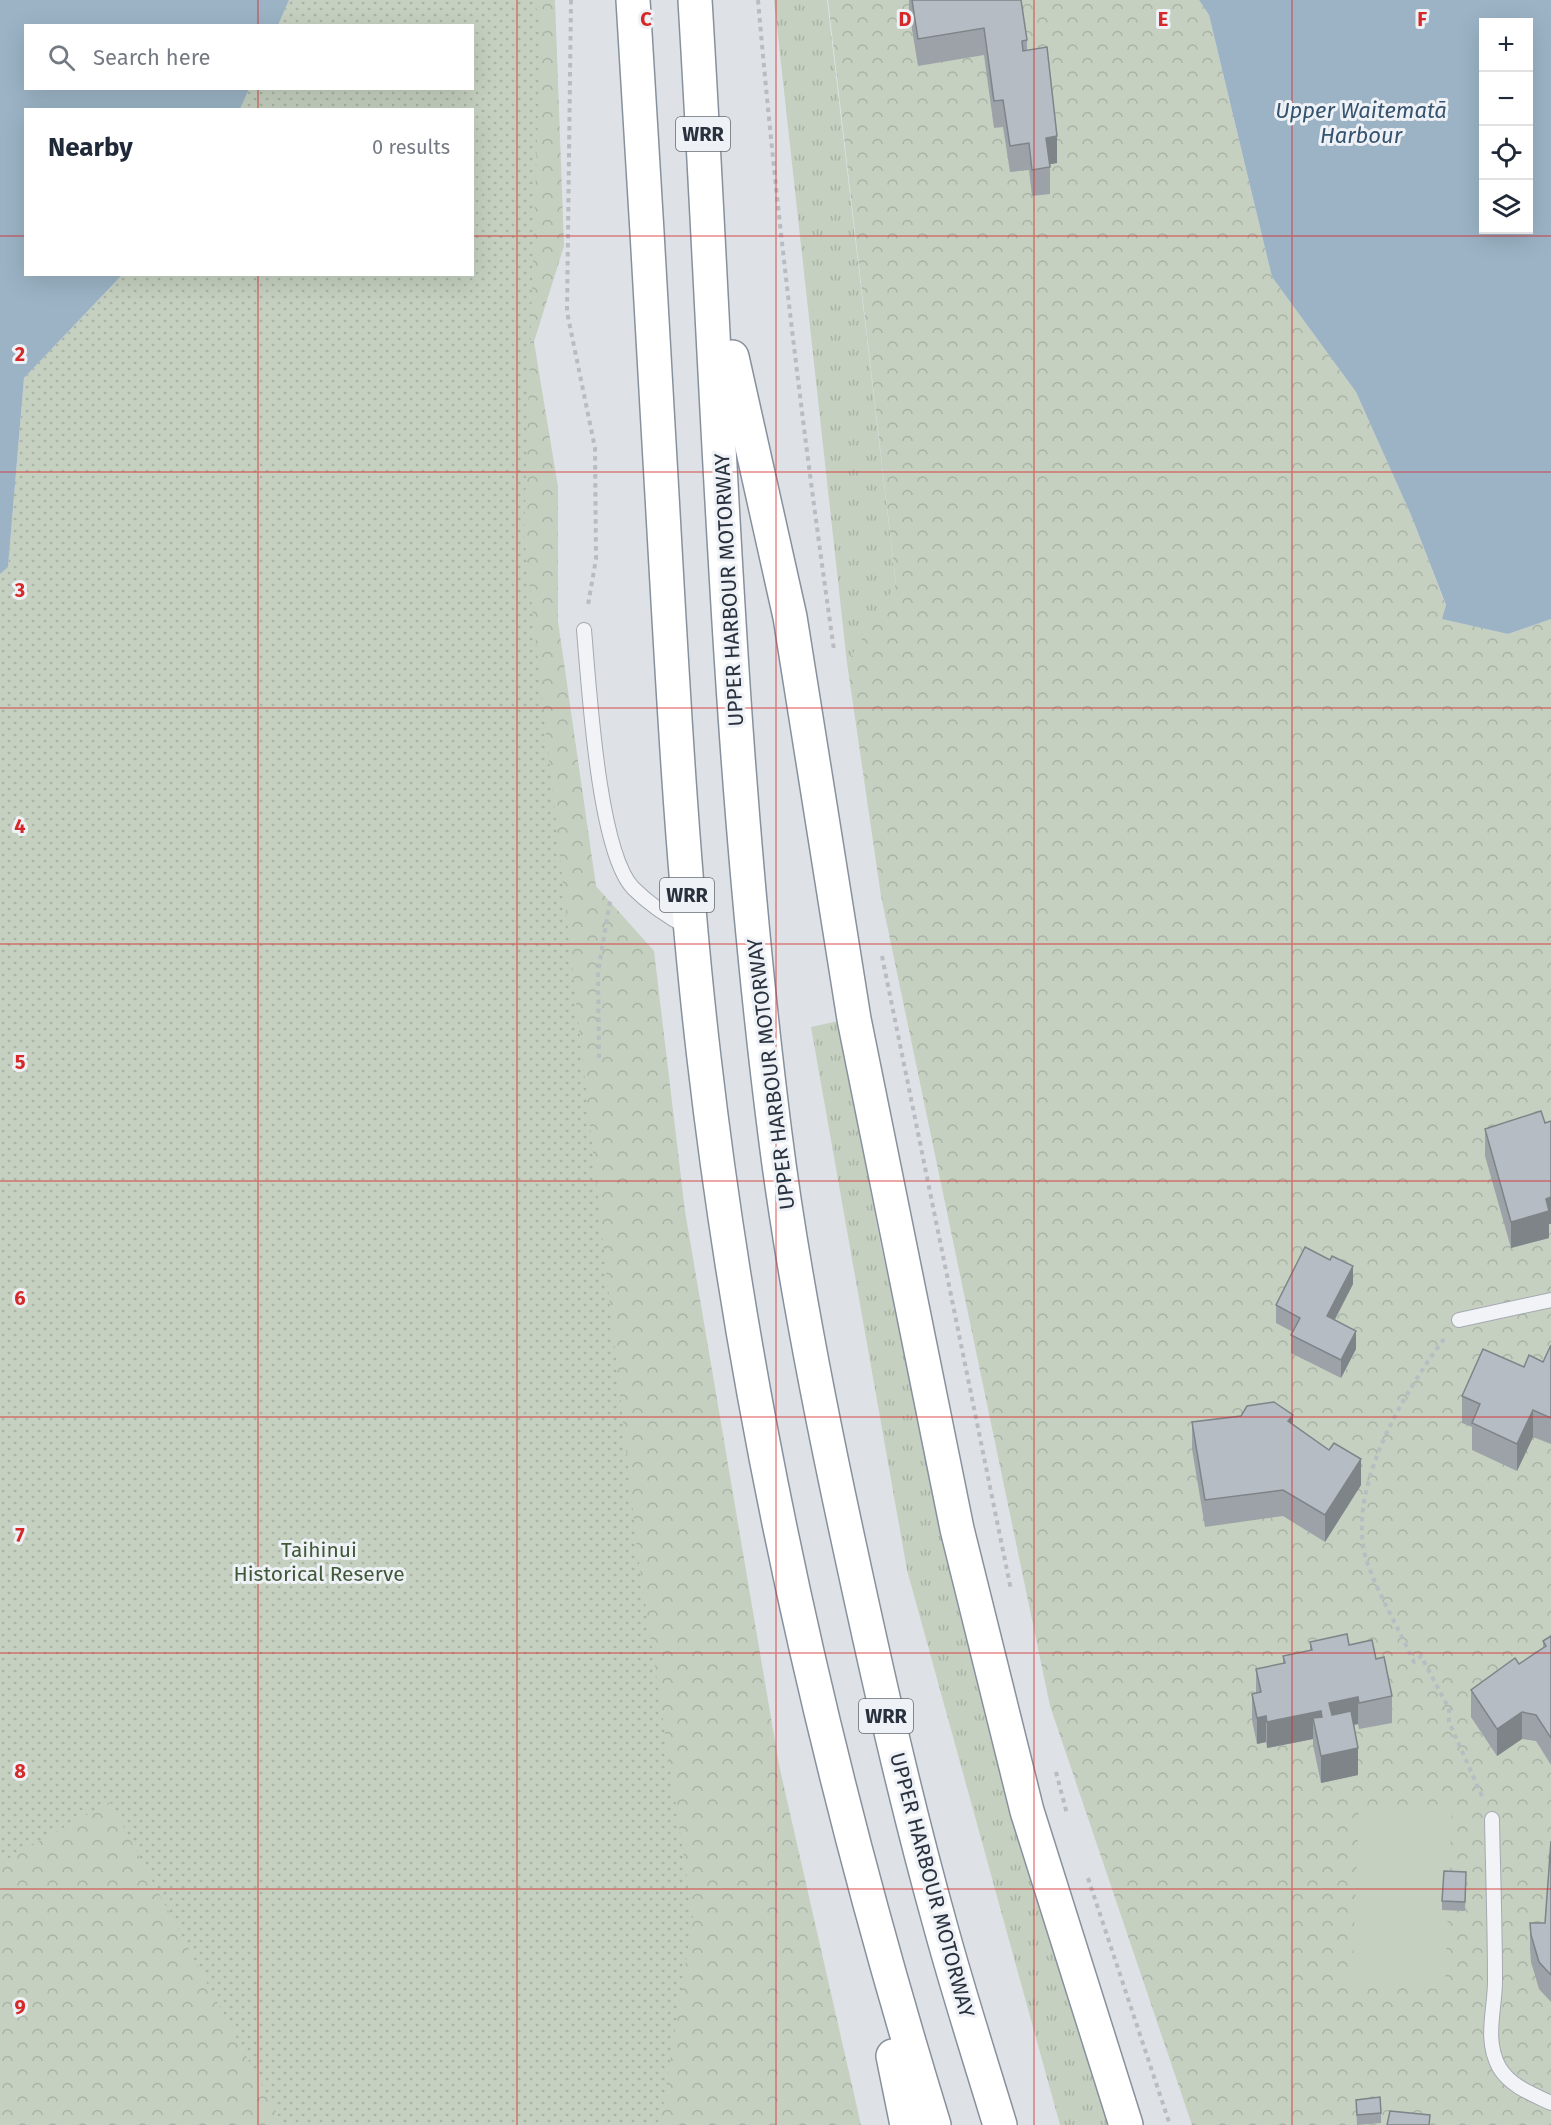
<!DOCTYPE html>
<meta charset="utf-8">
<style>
:root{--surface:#fff;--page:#f6f6f7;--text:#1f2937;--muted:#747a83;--line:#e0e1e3}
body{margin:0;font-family:"Fira Sans",sans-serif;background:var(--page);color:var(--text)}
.controls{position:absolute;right:18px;top:18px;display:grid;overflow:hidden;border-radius:0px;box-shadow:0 6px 24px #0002}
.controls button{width:54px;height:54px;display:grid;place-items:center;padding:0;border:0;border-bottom:2px solid var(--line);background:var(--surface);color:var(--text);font:30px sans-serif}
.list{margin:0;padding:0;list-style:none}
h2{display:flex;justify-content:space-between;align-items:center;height:78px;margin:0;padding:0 24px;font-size:26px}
h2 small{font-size:20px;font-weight:400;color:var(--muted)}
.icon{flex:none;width:33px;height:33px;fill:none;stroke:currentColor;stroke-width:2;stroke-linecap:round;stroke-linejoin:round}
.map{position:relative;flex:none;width:1551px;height:2125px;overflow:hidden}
.search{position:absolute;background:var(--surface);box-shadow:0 6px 24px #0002;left:24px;top:24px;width:450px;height:66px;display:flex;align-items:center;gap:15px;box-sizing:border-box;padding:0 21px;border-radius:0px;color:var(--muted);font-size:22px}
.panel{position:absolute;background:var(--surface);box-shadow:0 6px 24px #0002;left:24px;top:108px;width:450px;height:168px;border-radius:0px}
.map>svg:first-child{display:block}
</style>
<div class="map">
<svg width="1551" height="2125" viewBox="0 0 1551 2125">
<defs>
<pattern id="grass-tufts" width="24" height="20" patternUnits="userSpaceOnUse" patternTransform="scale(1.5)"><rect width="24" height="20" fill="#c5d0c0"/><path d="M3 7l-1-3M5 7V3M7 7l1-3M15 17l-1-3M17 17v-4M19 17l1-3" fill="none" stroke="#a9b3a6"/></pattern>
<pattern id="forest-crowns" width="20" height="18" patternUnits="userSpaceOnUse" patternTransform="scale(1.5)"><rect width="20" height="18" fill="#c5d0c0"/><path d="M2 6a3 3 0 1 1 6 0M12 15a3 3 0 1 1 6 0" fill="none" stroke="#a9b3a6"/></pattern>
<pattern id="park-dots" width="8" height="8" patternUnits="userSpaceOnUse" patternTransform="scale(1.5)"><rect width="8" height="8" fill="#c5d0c0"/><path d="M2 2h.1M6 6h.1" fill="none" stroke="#a9b3a6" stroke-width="1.8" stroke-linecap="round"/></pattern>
</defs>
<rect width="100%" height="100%" fill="#dee2e7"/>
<g fill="url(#grass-tufts)">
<path d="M774,0H827L896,585L847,663Z"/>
<path d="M838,1021L881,1246L975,1667L1109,2125H1060L907,1570L811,1027Z"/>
</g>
<g fill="url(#forest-crowns)">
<path d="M289,0H555L564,246L534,342L558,487V621L596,886L654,951L685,1211L779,1765L861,2125H0V574L8,567L122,275L472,274V110L240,109L249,89L472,88V26L278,25Z"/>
<path d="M828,0H1199L1209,15L1272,277L1356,392L1411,515L1446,606L1443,619L1508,634L1551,619V2125H1192L1050,1706L881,896L847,663L896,584Z"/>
</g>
<path fill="url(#park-dots)" d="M289,0H532L541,18L524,535L638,1556L693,1917L660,2125H283L110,1802L0,1863V574L8,567L24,378L122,275L472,274V110L240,109L249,89L472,88V26L278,25Z"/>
<path fill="#c5d0c0" d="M1359,1805L1452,1808L1445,1989L1352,1986Z"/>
<g fill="#9bb3c5" fill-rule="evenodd">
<path d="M0,0H289L278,25L26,26V88L249,89L240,109L26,110V274L122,275L24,378L8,567L0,574Z"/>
<path d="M1199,0H1551V619L1508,634L1442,619L1446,605L1411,515L1356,392L1272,277L1209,15ZM1528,22V230H1484V22Z"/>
</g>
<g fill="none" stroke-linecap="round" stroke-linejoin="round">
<defs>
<g id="service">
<path d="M584,630C589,685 598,851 633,888C648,903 670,918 689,928"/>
<path d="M1459,1320L1551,1300"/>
<path d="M1492,1819C1493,1873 1495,1927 1495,1981C1495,2010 1484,2039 1499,2067C1510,2086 1532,2094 1551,2103"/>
</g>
<g id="motorway">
<path d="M633,0C642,148 651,295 659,443C671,648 680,853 704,1058C746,1420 827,1777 934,2125"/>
<path d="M695,0C718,378 727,758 775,1134C792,1269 819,1405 848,1539C876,1669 905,1799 941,1928C959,1994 980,2059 1000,2125"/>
<path d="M732,357L790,617L854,1019L957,1529L1027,1811L1126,2125"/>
<path d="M893,2056L907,2125"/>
</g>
</defs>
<use href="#service" stroke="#a4a9b1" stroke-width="16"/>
<use href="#motorway" stroke="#87919d" stroke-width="36"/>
<g stroke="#b9bdc2" stroke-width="4" stroke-dasharray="4.5 4.5" stroke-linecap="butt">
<path d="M571,0L567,312L595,448L596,559L588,605"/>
<path d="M758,0C777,218 803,433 834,650"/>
<path d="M882,956L1011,1590"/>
<path d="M599,1058L598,972L610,901"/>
<path d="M1444,1339C1403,1394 1344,1491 1367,1562C1379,1596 1399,1629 1414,1662L1421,1656L1449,1709V1722L1482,1796"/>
<path d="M1056,1772L1067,1814"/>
<path d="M1088,1878L1170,2125"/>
</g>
<use href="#service" stroke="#f1f3f6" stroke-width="14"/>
<use href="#motorway" stroke="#fff" stroke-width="33"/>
</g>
<g fill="#9da2a8">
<path d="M909,0H1021L1027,40V50L1057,163L1050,164V194L1032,196L1029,170L1010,172L1003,127L994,128L984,55L918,66L909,11Z"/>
<path d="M1551,1121V1224H1549V1238L1511,1248L1485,1156V1129L1545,1123Z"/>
<path d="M1353,1284L1335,1320L1356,1349L1341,1378L1291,1353V1335L1293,1332L1276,1323V1305Z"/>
<path d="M1551,1345V1444L1533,1437L1517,1471L1472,1450V1427L1462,1423V1396L1524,1367L1543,1362Z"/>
<path d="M1192,1422L1293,1424L1361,1485L1325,1542L1283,1516L1205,1527L1192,1449Z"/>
<path d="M1551,1636V1765L1536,1741L1522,1739L1497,1756L1471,1717V1690L1519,1664L1543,1648V1641Z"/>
<path d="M1310,1642L1349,1645L1376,1659L1392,1696V1723L1359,1729L1358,1724L1353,1725L1358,1775L1321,1783L1313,1745V1739L1267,1748L1266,1742L1257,1744L1252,1720V1694L1256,1693V1669L1283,1663V1656L1310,1651Z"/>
<path d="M1551,1841V2002L1539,1989L1531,1962L1530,1949V1923H1545Z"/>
<path d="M1466,1882L1465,1911L1442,1910V1901Z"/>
<path d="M1356,2100L1381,2113V2123L1357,2125Z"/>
</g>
<g fill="#7f8488">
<path d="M1057,136V163L1046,165V138Z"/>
<path d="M1551,1197V1224H1549V1238L1511,1248V1222L1546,1199Z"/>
<path d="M1353,1266V1284L1327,1334V1316Z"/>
<path d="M1356,1331V1349L1341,1378V1360Z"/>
<path d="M1533,1410V1437L1517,1471V1444Z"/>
<path d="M1293,1415V1442L1288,1421Z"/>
<path d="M1361,1459V1485L1325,1542V1515Z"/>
<path d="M1358,1697V1724L1329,1730V1703Z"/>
<path d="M1321,1711V1737L1313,1718V1739L1267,1748V1722Z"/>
<path d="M1522,1712V1739L1497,1756V1729Z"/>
<path d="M1266,1716V1742L1257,1744V1718Z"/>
<path d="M1358,1748V1775L1321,1783V1756Z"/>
</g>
<g fill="#b6bcc3" stroke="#7f8488" stroke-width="1.5">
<path d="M912,0H1021L1027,40L1022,41L1023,51L1047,47L1057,136L1046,138L1050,167L1032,170L1029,143L1010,146L1003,100L994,101L984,28L918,39Z"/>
<path d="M1541,1111L1545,1123L1551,1121V1197L1546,1199L1549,1211L1511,1222L1485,1129Z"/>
<path d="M1305,1247L1330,1260L1332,1256L1353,1266L1327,1316L1356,1331L1341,1360L1291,1335L1300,1318L1276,1305Z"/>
<path d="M1551,1345V1418L1533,1410L1517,1444L1472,1423L1480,1404L1462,1396L1483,1349L1524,1367L1529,1355L1543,1362Z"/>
<path d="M1274,1402L1293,1415L1288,1421L1329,1450L1334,1443L1361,1459L1325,1515L1283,1490L1205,1500L1192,1422L1241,1416L1247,1406Z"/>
<path d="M1347,1634L1349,1645L1372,1640L1376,1659L1384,1657L1392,1696L1359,1703L1358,1697L1329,1703L1332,1715L1351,1711L1358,1748L1321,1756L1313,1718L1322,1717L1321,1711L1267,1722L1266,1716L1257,1718L1252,1694L1261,1692L1256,1669L1285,1663L1283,1656L1312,1650L1310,1642Z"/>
<path d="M1551,1636V1738L1536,1715L1522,1712L1497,1729L1471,1690L1515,1658L1519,1664L1546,1646L1543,1641Z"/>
<path d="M1551,1841V1975L1539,1962L1531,1935L1530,1923H1545Z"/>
<path d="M1444,1871L1466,1872L1465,1902L1442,1901Z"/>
<path d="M1380,2097L1381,2113L1357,2115L1356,2100Z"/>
<path d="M1390,2111L1430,2115L1429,2125H1387Z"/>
</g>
<path fill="none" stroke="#d62828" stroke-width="1.5" stroke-opacity="0.55" d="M258,0V26M517,0V2125M776,0V2125M1034,0V2125M1292,0V2125M258,88V110M0,236H26M472,236H1551M258,274V2125M0,472H1551M0,708H1551M0,944H1551M0,1181H1551M0,1417H1551M0,1653H1551M0,1889H1551"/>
<g text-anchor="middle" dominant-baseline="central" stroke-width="6" stroke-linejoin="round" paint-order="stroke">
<g fill="#eef1f5" stroke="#636b74" stroke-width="1.5">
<rect x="676" y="117" width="54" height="34" rx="4.5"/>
<rect x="660" y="878" width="54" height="34" rx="4.5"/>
<rect x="859" y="1699" width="54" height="34" rx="4.5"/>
</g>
<g font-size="20" font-weight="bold" fill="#28313d">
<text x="703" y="134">WRR</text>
<text x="687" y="895">WRR</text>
<text x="886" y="1716">WRR</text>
</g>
<g font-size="21" fill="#28313d" stroke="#eef1f5">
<text transform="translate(729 590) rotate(-93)">UPPER HARBOUR MOTORWAY</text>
<text transform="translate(771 1074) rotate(-97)">UPPER HARBOUR MOTORWAY</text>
<text transform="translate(932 1885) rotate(75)">UPPER HARBOUR MOTORWAY</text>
</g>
<g font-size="21" fill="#3f5837" stroke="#eef1f5">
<text x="319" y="1550">Taihinui<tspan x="319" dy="24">Historical Reserve</tspan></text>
</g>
<g font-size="22" font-style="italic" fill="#35536e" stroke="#eef1f5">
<text x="1361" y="110">Upper Waitematā<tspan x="1361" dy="25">Harbour</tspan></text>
</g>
</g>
<g font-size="20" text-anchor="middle" font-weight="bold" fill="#d62828" stroke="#eef1f5" stroke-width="6" stroke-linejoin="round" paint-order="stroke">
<text x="646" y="26">C</text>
<text x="905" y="26">D</text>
<text x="1163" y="26">E</text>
<text x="1422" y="26">F</text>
<text x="20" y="361">2</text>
<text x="20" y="597">3</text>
<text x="20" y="833">4</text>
<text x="20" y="1069">5</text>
<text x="20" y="1305">6</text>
<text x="20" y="1542">7</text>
<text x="20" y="1778">8</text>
<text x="20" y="2014">9</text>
</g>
</svg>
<div class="controls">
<button>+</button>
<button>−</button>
<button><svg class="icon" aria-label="locate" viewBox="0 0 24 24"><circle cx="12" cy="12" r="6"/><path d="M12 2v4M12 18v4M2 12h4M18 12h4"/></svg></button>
<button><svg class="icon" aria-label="layers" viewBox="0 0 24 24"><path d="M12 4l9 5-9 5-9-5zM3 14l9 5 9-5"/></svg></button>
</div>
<div class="search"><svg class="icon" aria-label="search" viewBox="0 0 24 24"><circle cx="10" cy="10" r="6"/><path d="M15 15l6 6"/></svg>Search here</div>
<section class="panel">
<h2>Nearby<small>0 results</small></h2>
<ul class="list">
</ul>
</section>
</div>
